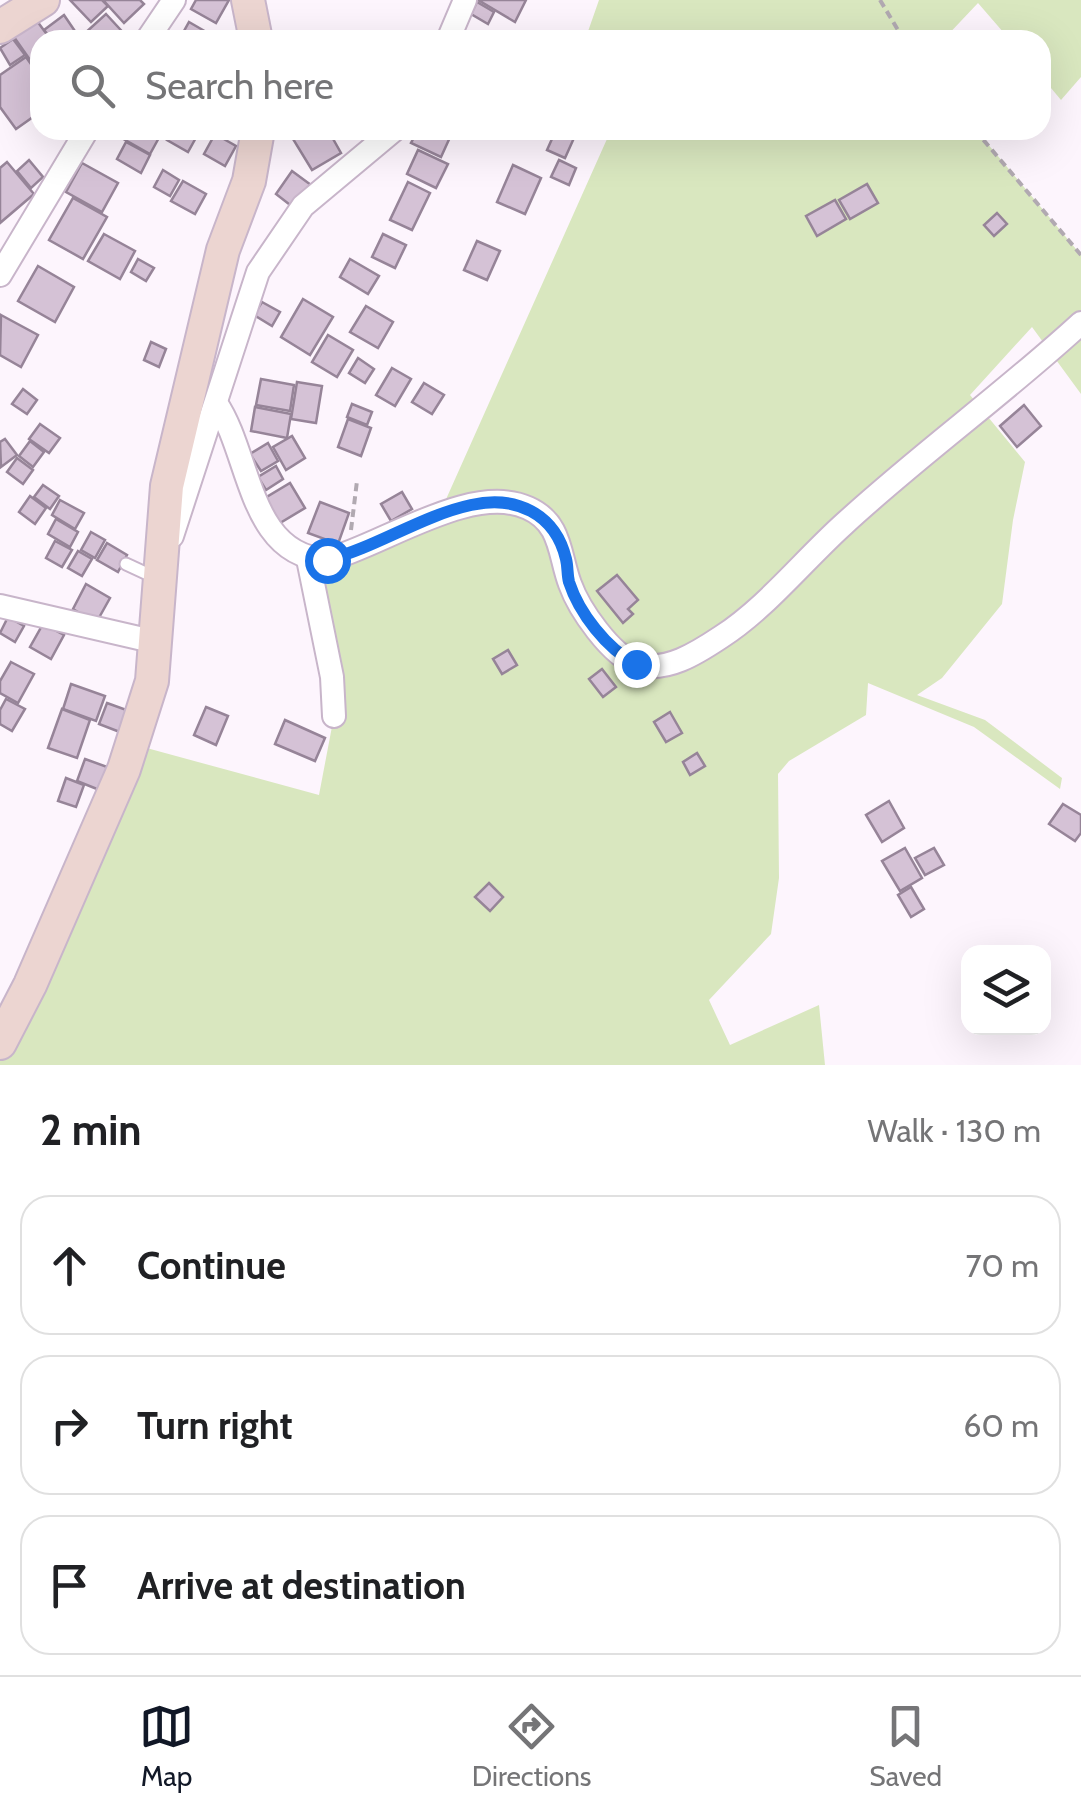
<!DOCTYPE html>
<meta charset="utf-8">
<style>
:root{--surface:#fff;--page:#f6f6f6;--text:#202124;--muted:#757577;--line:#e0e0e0;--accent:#111827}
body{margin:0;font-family:Cabin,sans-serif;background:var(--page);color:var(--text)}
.controls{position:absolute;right:30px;bottom:30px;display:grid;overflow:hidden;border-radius:20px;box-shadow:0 10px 40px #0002}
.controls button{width:90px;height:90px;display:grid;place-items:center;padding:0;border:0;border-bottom:2px solid var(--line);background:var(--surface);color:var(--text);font:50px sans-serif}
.stop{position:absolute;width:30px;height:30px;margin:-22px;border:8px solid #1a73e8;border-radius:50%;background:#fff}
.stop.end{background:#1a73e8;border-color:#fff;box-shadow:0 2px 10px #0008}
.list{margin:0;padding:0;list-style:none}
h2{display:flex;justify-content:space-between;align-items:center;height:130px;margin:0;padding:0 40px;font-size:42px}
h2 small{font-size:32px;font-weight:400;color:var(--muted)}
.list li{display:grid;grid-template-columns:65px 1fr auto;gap:30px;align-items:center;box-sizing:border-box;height:140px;margin:0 20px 20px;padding:0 20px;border:2px solid var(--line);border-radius:30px}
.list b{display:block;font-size:38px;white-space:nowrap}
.list em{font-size:32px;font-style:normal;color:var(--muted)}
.icon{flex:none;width:55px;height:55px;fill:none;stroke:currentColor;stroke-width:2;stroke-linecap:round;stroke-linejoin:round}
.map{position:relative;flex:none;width:1081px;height:1065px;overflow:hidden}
.search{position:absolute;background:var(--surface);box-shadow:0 10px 40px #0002;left:30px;right:30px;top:30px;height:110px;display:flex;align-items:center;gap:25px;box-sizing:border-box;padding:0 35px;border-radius:30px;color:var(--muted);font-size:38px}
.sheet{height:610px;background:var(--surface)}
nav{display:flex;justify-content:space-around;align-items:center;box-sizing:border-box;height:140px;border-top:2px solid var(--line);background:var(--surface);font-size:28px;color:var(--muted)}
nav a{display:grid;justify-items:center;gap:5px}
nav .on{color:var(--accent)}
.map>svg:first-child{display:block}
</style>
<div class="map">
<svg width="1081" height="1065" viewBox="0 0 1081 1065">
<rect width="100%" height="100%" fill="#fdf5fd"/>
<g fill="#d9e7bf">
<path d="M599,0H1081V77L1061,100L1041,76V40H1010L978,3L943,40H585Z"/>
<path d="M611,130H976L1081,255V394L1032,327L970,395L1025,462L1013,520L1002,604L942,678L917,695L985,720L1062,778L1060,789L974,727L868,683L866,715L789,761L778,774L779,878L771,934L709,1000L730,1045L819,1005L825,1065H0V1043L132,744L319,795L334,716L308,559L439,515Z"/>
</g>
<g fill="#d5c2d6" stroke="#968498" stroke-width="2.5">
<path d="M70,0H102L108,6L91,22Z"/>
<path d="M103,0H140L144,4L124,23Z"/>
<path d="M196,0H229L216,23L191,9Z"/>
<path d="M478,0H526L515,22Z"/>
<path d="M477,2L494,12L488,24L471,14Z"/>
<path d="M106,14L130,40H90L84,34Z"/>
<path d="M64,15L81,40H52L44,30Z"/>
<path d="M37,21L51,40H40V63L35,67L14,37Z"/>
<path d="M189,22L220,40H179Z"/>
<path d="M13,39L25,55L10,65L0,48Z"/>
<path d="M26,57L40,77V112L16,129L0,107V75Z"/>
<path d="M124,130H155L161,134L150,154L120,137Z"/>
<path d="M173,130H191L198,134L188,152L167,140Z"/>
<path d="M308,130H328L341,153L312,170L293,139Z"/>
<path d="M418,130H441L451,135L441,157L411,143Z"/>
<path d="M556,130L574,138L565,158L547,150Z"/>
<path d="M215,134L236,146L225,166L204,154Z"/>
<path d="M126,142L150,155L141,173L117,159Z"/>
<path d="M418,150L448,164L436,188L407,174Z"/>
<path d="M29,160L43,177L31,188L17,171Z"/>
<path d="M559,160L576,168L569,185L551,177Z"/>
<path d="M7,162L34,194L0,223V168Z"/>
<path d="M82,163L118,183L102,212L66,192Z"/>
<path d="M513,165L541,178L525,214L497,202Z"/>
<path d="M163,170L179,180L170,196L154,187Z"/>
<path d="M292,171L311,185L294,208L276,194Z"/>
<path d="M183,181L206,194L195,214L171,201Z"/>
<path d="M408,182L430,193L412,230L390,220Z"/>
<path d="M867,184L878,203L850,219L839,200Z"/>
<path d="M73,198L107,217L83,259L49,240Z"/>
<path d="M835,200L846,219L817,236L806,216Z"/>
<path d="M997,213L1007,224L994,236L984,225Z"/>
<path d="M104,234L135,251L120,279L88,261Z"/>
<path d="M383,234L406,245L395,268L372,257Z"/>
<path d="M477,241L500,251L487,280L464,270Z"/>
<path d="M138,259L154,268L146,281L131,272Z"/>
<path d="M350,259L379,276L368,294L340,277Z"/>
<path d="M38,266L74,287L55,322L18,301Z"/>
<path d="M303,299L333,317L310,355L281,337Z"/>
<path d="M262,302L280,312L272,326L254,315Z"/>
<path d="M366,306L393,322L378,348L350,332Z"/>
<path d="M1,315L38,335L21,367L0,355Z"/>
<path d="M328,335L353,350L337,377L312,362Z"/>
<path d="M151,342L166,349L159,367L144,360Z"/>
<path d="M358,358L374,369L365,383L349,373Z"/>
<path d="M392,368L411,379L395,406L376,395Z"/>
<path d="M261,379L294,385L290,411L256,405Z"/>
<path d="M297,382L322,386L316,423L291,419Z"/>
<path d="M424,383L444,395L432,414L412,402Z"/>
<path d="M23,389L37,400L27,414L12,404Z"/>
<path d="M352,404L372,412L367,425L347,417Z"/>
<path d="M1024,405L1041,426L1017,447L1000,426Z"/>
<path d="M255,407L291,414L287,438L251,431Z"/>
<path d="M348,419L371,428L361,456L338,447Z"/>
<path d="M40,424L60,438L49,453L29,439Z"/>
<path d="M292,436L305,458L286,470L273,447Z"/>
<path d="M5,439L17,455L1,467L0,442Z"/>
<path d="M30,441L44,452L33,467L19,456Z"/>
<path d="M268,443L278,461L261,471L250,454Z"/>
<path d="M17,458L33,470L23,484L7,472Z"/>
<path d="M276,466L283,479L266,490L258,477Z"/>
<path d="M290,483L305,508L280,523L265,498Z"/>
<path d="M43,485L59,496L50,509L34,497Z"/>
<path d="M402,492L412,509L391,521L381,504Z"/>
<path d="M30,496L46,508L35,524L19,512Z"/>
<path d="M60,500L84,513L75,529L52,515Z"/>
<path d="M320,502L349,513L338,544L308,533Z"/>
<path d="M56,519L78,532L70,547L48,534Z"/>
<path d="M91,532L105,540L95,558L81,550Z"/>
<path d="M55,541L72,550L62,567L46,558Z"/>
<path d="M107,543L127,555L118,572L97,560Z"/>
<path d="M78,551L92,559L82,576L68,568Z"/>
<path d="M617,575L638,600L628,609L633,614L623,623L597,591Z"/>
<path d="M86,584L110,598L96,623L73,609Z"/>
<path d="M8,617L24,626L15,642L0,633Z"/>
<path d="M43,624L64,635L51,659L30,647Z"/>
<path d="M508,650L517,665L502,674L493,659Z"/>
<path d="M11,662L34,674L18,703L0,693V681Z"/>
<path d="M602,669L616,687L603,697L589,679Z"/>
<path d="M71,684L105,696L96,721L63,709Z"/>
<path d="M6,699L25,709L12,731L0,724V710Z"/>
<path d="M107,703L132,712L125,734L99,724Z"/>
<path d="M206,707L228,716L216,745L194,735Z"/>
<path d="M62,709L90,720L77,758L48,748Z"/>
<path d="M670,712L682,733L666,742L654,722Z"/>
<path d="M285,720L325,738L315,761L275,744Z"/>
<path d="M697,753L705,766L690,775L683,762Z"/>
<path d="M85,759L110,768L102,791L77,781Z"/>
<path d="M66,778L84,785L76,807L58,801Z"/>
<path d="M889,801L904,828L882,842L866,815Z"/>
<path d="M1063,804L1081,815V833L1075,841L1049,824Z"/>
<path d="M905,848L922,878L900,891L882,861Z"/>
<path d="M934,848L944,865L925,875L915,858Z"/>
<path d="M489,883L503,897L490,911L475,897Z"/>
<path d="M911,887L924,909L911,917L898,895Z"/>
</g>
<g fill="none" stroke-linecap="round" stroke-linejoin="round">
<defs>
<path id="lane" d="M126,564L154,577"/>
<g id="street">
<path d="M147,40L174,0"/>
<path d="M448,40L465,0"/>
<path d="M0,275L87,130"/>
<path d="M216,403C251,454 248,556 327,560C383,545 472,482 528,508C562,523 559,555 570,584C579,609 611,656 637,664C666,673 697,653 721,637C766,608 803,561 844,524C920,454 1005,393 1081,323"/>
<path d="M172,536L258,272L303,206L394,130"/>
<path d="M308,559L332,677L334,716"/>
<path d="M0,606L156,642"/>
</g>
<g id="secondary">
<path d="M248,0L256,40"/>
<path d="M0,27L43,0"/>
<path d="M0,1043L30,985L124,769L152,681L167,486L223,250L249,181L258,130"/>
</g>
</defs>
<use href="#lane" stroke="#c8b5ca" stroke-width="15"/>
<use href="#street" stroke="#c8b5ca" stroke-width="26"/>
<use href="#secondary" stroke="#c8b5ca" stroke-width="36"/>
<g stroke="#b1a9b1" stroke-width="4" stroke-dasharray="8 5" stroke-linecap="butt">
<path d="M880,0L904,40"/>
<path d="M975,130L1081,255"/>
<path d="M351,530L357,481"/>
</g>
<use href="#lane" stroke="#fff" stroke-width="11"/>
<use href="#street" stroke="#fff" stroke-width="22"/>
<use href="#secondary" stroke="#ecd5d1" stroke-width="32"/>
</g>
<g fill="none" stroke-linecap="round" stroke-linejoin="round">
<path stroke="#1a73e8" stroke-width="12" d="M327,560C377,547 421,516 471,505C515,495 555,513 566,559C568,567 567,574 569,582C579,613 607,649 636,664"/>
</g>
</svg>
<div class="controls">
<button><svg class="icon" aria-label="layers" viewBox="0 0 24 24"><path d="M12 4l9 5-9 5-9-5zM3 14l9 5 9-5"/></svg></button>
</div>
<div class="stop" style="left:327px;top:560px"></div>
<div class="stop end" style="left:636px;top:664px"></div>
<div class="search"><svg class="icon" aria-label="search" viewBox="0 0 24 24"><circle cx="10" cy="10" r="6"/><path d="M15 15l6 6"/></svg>Search here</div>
</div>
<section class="sheet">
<h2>2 min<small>Walk · 130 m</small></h2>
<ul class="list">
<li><svg class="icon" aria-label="ahead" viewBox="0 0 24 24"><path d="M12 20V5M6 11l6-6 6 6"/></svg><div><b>Continue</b></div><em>70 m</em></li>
<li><svg class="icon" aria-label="right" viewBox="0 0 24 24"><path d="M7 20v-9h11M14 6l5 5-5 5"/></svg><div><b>Turn right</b></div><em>60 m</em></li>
<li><svg class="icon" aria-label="arrive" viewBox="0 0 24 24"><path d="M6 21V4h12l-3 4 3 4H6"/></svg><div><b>Arrive at destination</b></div></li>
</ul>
</section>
<nav>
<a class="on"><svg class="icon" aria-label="map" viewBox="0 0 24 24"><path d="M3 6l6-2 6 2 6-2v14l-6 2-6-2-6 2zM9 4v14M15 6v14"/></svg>Map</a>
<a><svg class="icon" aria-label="directions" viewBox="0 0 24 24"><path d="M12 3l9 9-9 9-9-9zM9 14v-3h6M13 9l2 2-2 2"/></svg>Directions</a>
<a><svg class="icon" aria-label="saved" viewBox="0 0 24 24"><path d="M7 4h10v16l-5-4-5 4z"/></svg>Saved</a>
</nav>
